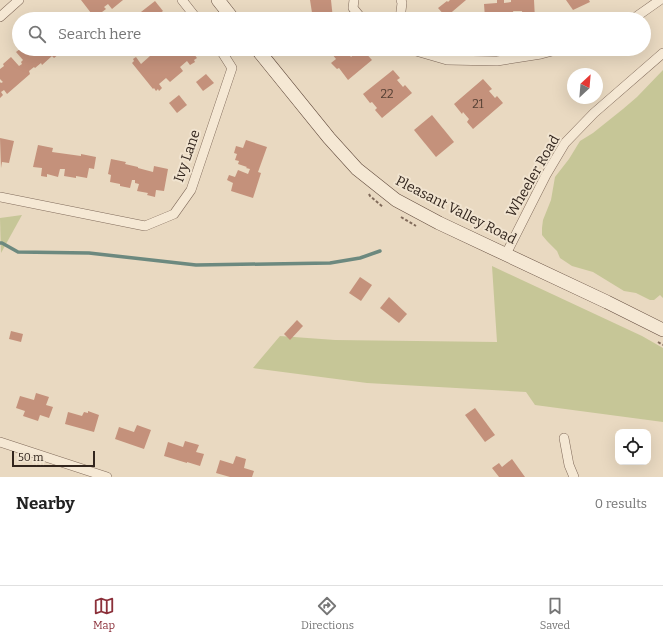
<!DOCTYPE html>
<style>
:root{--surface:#fff;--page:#f2f2f2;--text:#222;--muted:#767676;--line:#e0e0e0;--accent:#8b303a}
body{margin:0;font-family:Bitter,serif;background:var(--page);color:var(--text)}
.controls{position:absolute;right:12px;bottom:12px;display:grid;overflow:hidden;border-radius:8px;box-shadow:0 4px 16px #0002}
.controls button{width:36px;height:36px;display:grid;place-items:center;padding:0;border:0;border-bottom:1px solid var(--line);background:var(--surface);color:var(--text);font:20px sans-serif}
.compass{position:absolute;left:567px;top:68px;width:36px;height:36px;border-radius:50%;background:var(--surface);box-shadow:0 4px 16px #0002;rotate:26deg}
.scale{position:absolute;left:12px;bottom:10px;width:83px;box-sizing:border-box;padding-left:4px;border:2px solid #32251d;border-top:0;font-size:11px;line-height:14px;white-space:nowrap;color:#32251d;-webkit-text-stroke:3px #f1e4d0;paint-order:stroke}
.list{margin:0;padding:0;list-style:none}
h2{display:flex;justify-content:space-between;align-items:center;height:52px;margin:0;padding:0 16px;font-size:17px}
h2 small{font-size:13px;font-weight:400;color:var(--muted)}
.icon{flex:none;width:22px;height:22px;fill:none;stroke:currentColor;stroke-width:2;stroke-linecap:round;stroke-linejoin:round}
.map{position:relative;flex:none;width:663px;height:477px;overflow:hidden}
.search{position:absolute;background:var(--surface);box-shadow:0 4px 16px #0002;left:12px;right:12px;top:12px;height:44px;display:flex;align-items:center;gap:10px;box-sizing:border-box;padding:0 14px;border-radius:22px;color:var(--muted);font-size:15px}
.sheet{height:108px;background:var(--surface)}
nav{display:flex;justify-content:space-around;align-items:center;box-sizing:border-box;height:56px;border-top:1px solid var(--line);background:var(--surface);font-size:11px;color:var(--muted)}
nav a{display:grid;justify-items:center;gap:2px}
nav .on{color:var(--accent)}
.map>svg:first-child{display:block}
</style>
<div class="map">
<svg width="663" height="477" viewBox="0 0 663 477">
<rect width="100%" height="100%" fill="#e9d9c1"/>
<g fill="#c6c697">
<path d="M663,70V298L660,295L654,300H650L636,293L624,291L593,272L572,266L560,258L557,251L547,241L542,235V228L543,220L551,200L555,177L569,159L580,141L593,133L623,109L637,97Z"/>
<path d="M22,215L1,253L0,218Z"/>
<path d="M492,266L642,336L663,348V422L535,405L526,392L367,383L253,368L280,336L335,340L497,342Z"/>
</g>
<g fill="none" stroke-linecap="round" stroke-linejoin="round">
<path stroke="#6c897f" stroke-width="3.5" d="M0,243H2L18,252L89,253L196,265L330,263L360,258L380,251"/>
</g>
<g fill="#c4917b">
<path d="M81,0H123L112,9L108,4L104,7L106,9L102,12L104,15L99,19L92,12L91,13Z"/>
<path d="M310,0H331L333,19H313Z"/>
<path d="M450,0H466L446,17L438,8L447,1L448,2Z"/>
<path d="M497,0H504V3L511,2V0H534L535,19H523L522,11H513L514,15H509V19L485,18L484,4L497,3Z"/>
<path d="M566,0H589L590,2L573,10Z"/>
<path d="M155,1L163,11L153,19H132Z"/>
<path d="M20,49H65L54,58L52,56L42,65L41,63L35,68L34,67L29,71L30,74L7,94L4,90L1,92L3,95L0,98V82L1,83L3,82L0,79V69L4,66L3,64L11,57L19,66L22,64L21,62L23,60L16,52Z"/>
<path d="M146,49L149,50L151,49H190L197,58L194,60L195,62L190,65L187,61L180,67L183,71L170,82L166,78L159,84L162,88L159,91L158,89L156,91L154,88L153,89L132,63L134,61L133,59L136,57L141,64L150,56L145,50Z"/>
<path d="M328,49H345L351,57L360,49H362L372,60L348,80L339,68L337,69L331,63L336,59Z"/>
<path d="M393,70L400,78L397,80L403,87L405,85L412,93L382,118L375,110L377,108L372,102L370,103L363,94Z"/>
<path d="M206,74L214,83L203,91L196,82Z"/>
<path d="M483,79L492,89L489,91L495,98L497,96L503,103L473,129L467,122L469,119L463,112L462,114L454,104Z"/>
<path d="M179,95L187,105L177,113L169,103Z"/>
<path d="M432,115L454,142L436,157L414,130Z"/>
<path d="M0,138L14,141L9,163L2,162L1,168Z"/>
<path d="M246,140L267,147L258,172L261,173L253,198L231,191L233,183L227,180L229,175L235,177L238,170L248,174L250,169L246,168L247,167L238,164L239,161L235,160L237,154L234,153L236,146L243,148Z"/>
<path d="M38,145L53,148L52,152L81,156V154L96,157L94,169L89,168L87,178L76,176V178L64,176L65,169H60L58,177L47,174V177L41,176L42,168L33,167Z"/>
<path d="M111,159L126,162L125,164L138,167V168L153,172L154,166L168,169L164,191L156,190L155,197L147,195L148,193L137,191L139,184L135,183V180H132L130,188L120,186V184L110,182L111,175L108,174Z"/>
<path d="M360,277L372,285L361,301L349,293Z"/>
<path d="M389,297L407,314L399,323L380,308Z"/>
<path d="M297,320L303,326L290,340L284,334Z"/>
<path d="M11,331L23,334L21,342L9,339Z"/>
<path d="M36,393L49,397L46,405L53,407L49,418L40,415L38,421L23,416L25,411L16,408L20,396L34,400Z"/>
<path d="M475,408L495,435L485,442L465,415Z"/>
<path d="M88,411L99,415L94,432L65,424L68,412L82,416L84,412L88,413Z"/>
<path d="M137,425L151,430L144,449L115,439L119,427L134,432Z"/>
<path d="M185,441L199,445L196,452L204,454L200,466L187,462V463L164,456L168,442L183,447Z"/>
<path d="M236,456L246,459L244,468L254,471L252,477H230L216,473L220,460L233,464Z"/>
<path d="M512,459L525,477H499L492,468L499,463L502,467Z"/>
</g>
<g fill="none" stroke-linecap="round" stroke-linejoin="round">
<defs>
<g id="street">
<path d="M182,0L197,19"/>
<path d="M354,0L353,8L362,19"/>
<path d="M0,17L19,0"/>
<path d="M400,19L402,3L401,0"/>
<path d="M633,19L660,0"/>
<path d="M409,49L447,60L497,61L541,54L560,49"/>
<path d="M0,197L145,226L174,214L191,190L232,68L220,49"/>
<path d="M506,254L546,175L565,143L594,113L663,53"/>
<path d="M564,438L569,465L574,477"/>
<path d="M0,442L107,477"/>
</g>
<g id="secondary">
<path d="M218,0L233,19"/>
<path d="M257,49L329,138L357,169L396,200L439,223L607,302L663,330"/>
</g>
</defs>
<use href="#street" stroke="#816b5b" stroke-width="10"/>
<use href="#secondary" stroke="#634c3e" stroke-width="14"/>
<g stroke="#816b5b" stroke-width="2" stroke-dasharray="3 2" stroke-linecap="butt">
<path d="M369,194L370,196L383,207"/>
<path d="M401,217L416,226"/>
<path d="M658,342L663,345"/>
</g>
<use href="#street" stroke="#f5e8d4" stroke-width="9"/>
<use href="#secondary" stroke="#f5e8d4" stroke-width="13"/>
</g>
<g text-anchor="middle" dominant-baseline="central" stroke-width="4" stroke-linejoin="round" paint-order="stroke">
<g font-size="12" fill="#564034">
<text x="387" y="94">22</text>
<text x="478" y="104">21</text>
</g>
<g font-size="14" fill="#32251d" stroke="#f1e4d0">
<text transform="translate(187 156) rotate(-71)">Ivy Lane</text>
<text transform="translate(533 176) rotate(-60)">Wheeler Road</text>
<text transform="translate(456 210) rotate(27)">Pleasant Valley Road</text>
</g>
</g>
</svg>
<div class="controls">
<button><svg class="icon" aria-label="locate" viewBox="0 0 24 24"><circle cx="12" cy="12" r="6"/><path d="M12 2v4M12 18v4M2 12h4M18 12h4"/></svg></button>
</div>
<svg class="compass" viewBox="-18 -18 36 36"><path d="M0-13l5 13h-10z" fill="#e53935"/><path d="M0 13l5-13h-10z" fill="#767676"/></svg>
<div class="scale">50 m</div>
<div class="search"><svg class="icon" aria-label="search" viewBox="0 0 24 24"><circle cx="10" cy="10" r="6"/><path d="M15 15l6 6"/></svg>Search here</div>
</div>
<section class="sheet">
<h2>Nearby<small>0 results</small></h2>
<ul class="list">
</ul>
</section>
<nav>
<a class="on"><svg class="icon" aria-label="map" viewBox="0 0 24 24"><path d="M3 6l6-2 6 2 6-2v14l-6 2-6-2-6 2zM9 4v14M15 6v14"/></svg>Map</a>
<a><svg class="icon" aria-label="directions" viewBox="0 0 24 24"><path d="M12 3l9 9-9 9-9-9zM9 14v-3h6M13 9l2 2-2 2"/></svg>Directions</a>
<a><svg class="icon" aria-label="saved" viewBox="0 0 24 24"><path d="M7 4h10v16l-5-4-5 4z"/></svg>Saved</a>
</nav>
